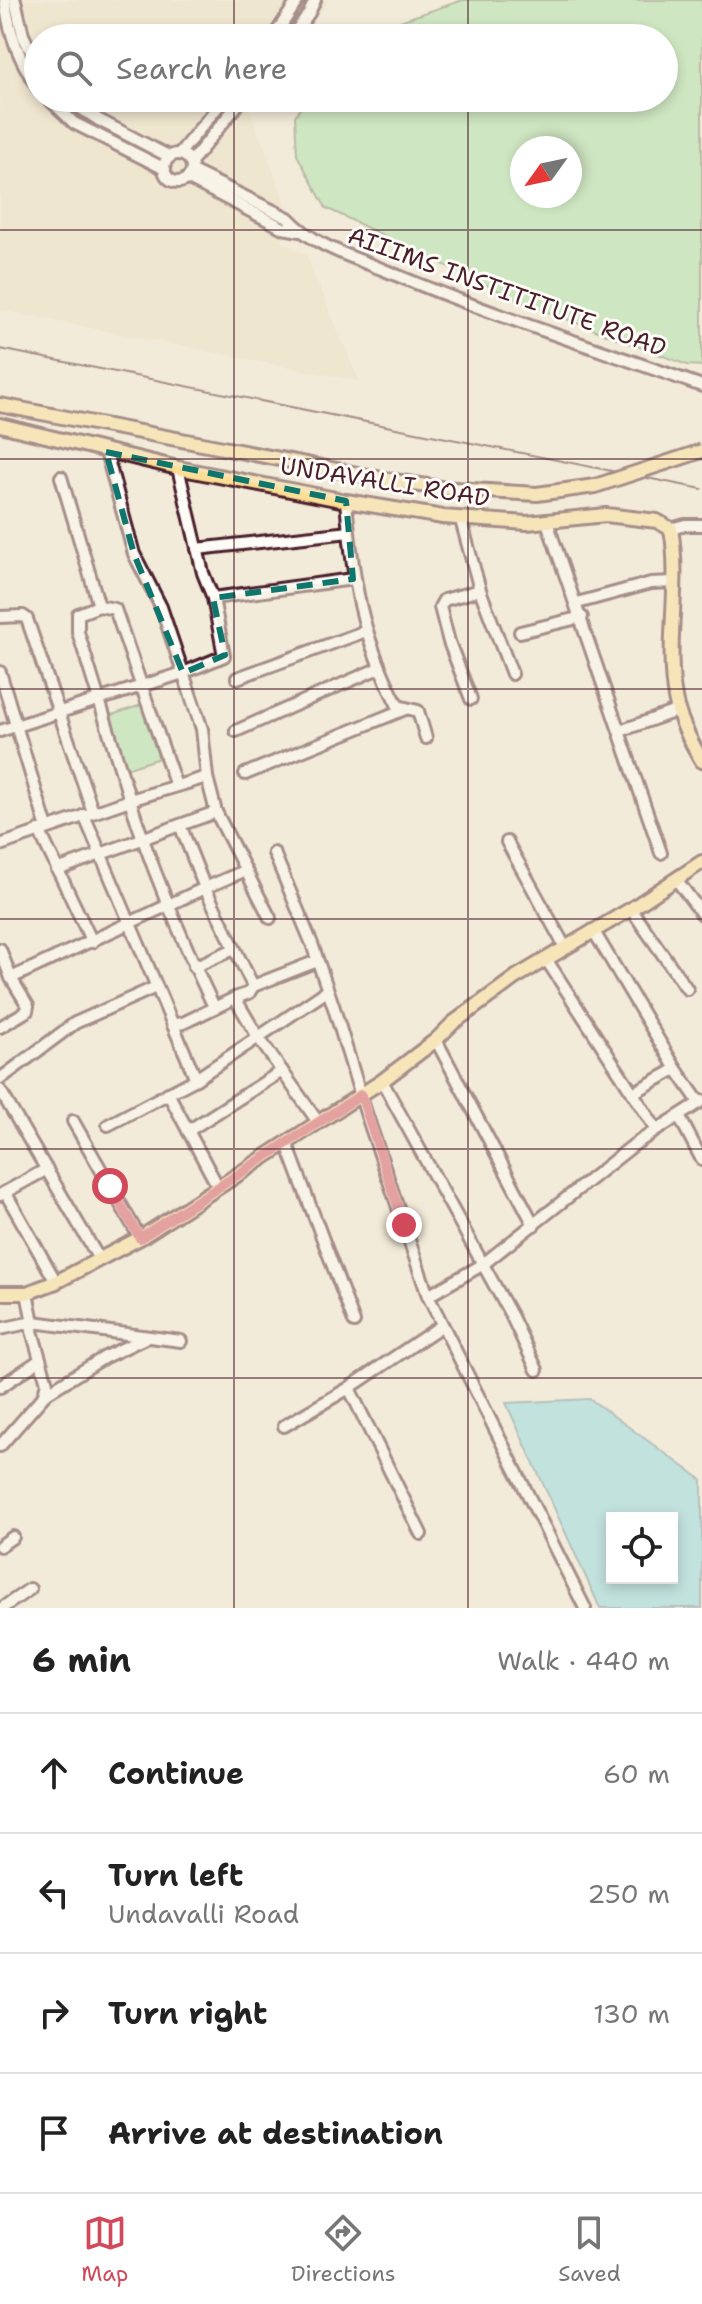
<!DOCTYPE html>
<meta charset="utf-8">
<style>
:root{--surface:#fff;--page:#f6f6f6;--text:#222;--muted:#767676;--line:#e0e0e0;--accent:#d1495b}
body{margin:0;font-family:"Shantell Sans",sans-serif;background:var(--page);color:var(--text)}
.controls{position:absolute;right:24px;bottom:24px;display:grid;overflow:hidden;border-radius:0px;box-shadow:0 4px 12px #0003}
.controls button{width:72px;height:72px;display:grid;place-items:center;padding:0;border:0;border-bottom:2px solid var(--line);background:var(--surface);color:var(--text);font:40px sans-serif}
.compass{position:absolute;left:510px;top:136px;width:72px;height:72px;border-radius:50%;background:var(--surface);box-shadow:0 4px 12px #0003;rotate:237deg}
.stop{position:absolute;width:24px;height:24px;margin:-18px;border:6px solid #d1495b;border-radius:50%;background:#fff}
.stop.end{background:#d1495b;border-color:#fff;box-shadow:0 2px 8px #0008}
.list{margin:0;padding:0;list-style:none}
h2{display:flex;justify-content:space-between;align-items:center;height:104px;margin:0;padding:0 32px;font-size:34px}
h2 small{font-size:26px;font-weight:400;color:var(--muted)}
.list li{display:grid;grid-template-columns:52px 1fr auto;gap:24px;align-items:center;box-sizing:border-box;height:120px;padding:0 32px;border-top:2px solid var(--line)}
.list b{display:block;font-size:30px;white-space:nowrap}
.list p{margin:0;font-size:26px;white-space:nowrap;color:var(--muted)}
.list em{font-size:26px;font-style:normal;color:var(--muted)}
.icon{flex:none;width:44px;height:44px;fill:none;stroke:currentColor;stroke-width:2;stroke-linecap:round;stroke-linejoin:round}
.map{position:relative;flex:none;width:702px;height:1608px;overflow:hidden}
.search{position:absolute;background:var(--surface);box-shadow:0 4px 12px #0003;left:24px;right:24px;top:24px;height:88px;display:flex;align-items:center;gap:20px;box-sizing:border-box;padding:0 28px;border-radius:44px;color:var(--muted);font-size:30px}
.sheet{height:584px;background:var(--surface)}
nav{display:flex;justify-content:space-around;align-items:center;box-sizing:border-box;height:112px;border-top:2px solid var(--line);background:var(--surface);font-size:22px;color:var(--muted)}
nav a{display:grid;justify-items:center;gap:4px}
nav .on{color:var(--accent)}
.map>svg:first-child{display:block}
</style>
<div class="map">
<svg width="702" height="1608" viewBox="0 0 702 1608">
<rect width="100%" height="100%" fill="#f3ebd9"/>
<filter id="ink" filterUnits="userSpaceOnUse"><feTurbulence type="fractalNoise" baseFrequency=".0125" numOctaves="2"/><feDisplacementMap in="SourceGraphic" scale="16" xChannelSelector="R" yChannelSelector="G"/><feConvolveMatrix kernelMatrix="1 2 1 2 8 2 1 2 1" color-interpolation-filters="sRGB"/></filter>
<g filter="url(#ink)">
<path fill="#ecdfc4" d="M0,0H329L300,38H38V98H253L248,105L291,217L282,241L306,255L359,381L0,310Z"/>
<g fill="#a4e0a6" stroke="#778068" stroke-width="2" fill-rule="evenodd">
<path d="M463,0H702V366L687,365L522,302L326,208L297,155L295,116L308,98H664V38H349ZM522,148H570V196H522Z"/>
<path d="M141,705L159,758L126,769L109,716Z"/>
</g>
<path fill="#88d7e4" stroke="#6f8d9a" stroke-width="2" fill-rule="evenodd" d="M590,1399L702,1480V1608H600L506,1403ZM612,1518H672V1578H612Z"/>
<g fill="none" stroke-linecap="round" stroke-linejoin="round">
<defs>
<g id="minor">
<path d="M5,0C9,34 19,59 38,88"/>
<path d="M15,0L23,35L38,66"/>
<path d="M273,38L298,0"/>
<path d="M291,38L309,13L315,0"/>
<path d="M48,98L74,123L165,169"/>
<path d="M65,98L99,120L170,157"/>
<path d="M179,154L225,98"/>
<circle cx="178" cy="168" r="14"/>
<path d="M191,162L243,98"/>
<path d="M192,171L288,218C314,246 350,256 384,270C488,314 596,348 702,386"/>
<path d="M187,178L283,228L300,231"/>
<path d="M106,452L134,554L161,607L202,729L207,777L216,812L180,825L205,888L244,871"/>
<path d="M61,477L99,606"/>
<path d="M346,501C353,582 360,632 398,706L418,711L426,738"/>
<path d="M461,520L480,590L512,674"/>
<path d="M547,522L661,853"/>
<path d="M671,529L685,525H702"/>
<path d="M197,549L349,532"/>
<path d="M213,598L353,579"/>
<path d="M577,603L651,583L674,582"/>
<path d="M0,617L23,616L27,619L93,812"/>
<path d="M520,632L582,617"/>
<path d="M0,672L47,828"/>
<path d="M237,678L366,631"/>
<path d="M471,699L449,642L440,607L444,600L480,590"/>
<path d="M0,731L183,673L224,656L213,598L203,573L178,468"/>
<path d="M236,731L379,668"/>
<path d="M620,731L679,710"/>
<path d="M245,774L405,709"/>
<path d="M176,786L115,609L99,606L78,614V632L130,800L207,777"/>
<path d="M216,812L270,918"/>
<path d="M84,815L173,1025L183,1023L235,998L258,1037L318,1122"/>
<path d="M39,830L92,942"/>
<path d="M507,842L565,947"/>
<path d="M0,845L130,800C152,871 182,940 214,1007"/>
<path d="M274,853L312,944L334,1008L366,1113L428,1296L585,1608"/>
<path d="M57,870L180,825"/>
<path d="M676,879L702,914"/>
<path d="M631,909L687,989"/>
<path d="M593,930L676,1069L699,1102"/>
<path d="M0,949L11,978L28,1006L27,1011L0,1027"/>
<path d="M546,959L656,1129"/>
<path d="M194,967L234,949"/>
<path d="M11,978L205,888L253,986L249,993L235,998"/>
<path d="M253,986L317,961"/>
<path d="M173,1025L196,1079"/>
<path d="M436,1040L534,1225"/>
<path d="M0,1079L75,1023L156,987"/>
<path d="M382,1081L512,1317L537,1370"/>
<path d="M0,1090L99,1259"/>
<path d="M168,1093L218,1187"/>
<path d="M633,1093L676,1069"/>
<path d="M679,1116L702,1160"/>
<path d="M73,1121L140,1238"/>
<path d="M108,1125L196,1079L327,991"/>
<path d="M188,1131L282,1071"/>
<path d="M287,1144L354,1322"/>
<path d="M5,1192L56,1282"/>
<path d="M0,1195L47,1169"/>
<path d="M428,1296L482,1265L635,1144L702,1101"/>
<path d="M0,1329L33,1322L181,1341"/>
<path d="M0,1387L40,1360"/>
<path d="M349,1388L421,1534"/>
<path d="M45,1394L105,1357L145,1338"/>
<path d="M284,1426L349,1388L441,1326"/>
<path d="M0,1446L43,1397L47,1383L32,1331L33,1322L27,1293"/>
<path d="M0,1546L13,1537"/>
<path d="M2,1608L30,1589"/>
</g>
<g id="major">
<path d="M0,405L394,481L440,488L537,494"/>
<path d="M0,425L178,468L346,501L443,517L527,523L606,515L657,521L671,529C681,585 665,642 675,698C679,720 691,742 702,761"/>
<path d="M0,1293H27L56,1282L140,1238L382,1081L436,1040L453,1023L516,977L631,909L702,862"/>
</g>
</defs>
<use href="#minor" stroke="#4a1f2b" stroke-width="16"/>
<use href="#major" stroke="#4a1f2b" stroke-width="18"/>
<use href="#minor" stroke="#fdfcf7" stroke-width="10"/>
<use href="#major" stroke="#fdde96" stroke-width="12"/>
<path stroke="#4a1f2b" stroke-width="2" d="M0,349L702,489"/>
<defs>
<path id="major-bridge" d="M537,494L595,486L702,451"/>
</defs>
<use href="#major-bridge" stroke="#4a1f2b" stroke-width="18" stroke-linecap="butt"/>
<use href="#major-bridge" stroke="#fdde96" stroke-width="12"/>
</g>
</g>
<g fill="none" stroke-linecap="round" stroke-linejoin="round" filter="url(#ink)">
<path stroke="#d1495b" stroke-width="10" d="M110,1186L140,1238L361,1095L404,1225"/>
</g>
<path d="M0 0H702V1608H0ZM106,452L346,501L353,579L213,598L225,655L183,673L134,554Z" fill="#f3ebd9" fill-opacity=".55" fill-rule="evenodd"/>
<path fill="none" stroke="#0f766e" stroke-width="6" stroke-dasharray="16 10" stroke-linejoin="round" d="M106,452L346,501L353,579L213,598L225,655L183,673L134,554Z"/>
<path fill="none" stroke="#4a1f2b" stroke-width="2" stroke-opacity="0.55" d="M234,0V38M468,0V38M234,98V1608M468,98V1608M0,230H702M0,459H702M0,689H702M0,919H702M0,1149H702M0,1378H702"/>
<g text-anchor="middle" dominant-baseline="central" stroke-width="6" stroke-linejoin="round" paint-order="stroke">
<g font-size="24" fill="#4a1f2b" stroke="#fdfcf7">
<text transform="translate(507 292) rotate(20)">AIIIMS INSTITITUTE ROAD</text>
<text transform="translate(385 482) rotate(9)">UNDAVALLI ROAD</text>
</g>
</g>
</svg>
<div class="controls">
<button><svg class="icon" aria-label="locate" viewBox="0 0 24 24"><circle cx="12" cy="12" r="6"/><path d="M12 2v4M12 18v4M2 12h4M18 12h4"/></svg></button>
</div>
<svg class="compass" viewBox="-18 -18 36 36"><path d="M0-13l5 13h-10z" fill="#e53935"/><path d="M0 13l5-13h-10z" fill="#767676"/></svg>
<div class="stop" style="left:110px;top:1186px"></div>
<div class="stop end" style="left:404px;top:1225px"></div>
<div class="search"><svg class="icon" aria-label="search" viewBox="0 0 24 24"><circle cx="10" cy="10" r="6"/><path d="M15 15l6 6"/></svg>Search here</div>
</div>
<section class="sheet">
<h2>6 min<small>Walk · 440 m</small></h2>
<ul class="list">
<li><svg class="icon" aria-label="ahead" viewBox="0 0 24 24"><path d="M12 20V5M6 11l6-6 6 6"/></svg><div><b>Continue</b></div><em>60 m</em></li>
<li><svg class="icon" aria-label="left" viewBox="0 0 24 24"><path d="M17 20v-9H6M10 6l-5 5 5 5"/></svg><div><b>Turn left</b><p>Undavalli Road</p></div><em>250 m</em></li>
<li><svg class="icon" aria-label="right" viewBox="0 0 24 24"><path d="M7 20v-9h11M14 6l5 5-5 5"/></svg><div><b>Turn right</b></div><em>130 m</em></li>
<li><svg class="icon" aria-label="arrive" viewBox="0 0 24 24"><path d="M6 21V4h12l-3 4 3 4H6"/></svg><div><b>Arrive at destination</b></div></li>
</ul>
</section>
<nav>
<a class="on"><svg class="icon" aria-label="map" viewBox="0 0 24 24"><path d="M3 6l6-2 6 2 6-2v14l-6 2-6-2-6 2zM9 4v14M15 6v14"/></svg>Map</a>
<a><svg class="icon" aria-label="directions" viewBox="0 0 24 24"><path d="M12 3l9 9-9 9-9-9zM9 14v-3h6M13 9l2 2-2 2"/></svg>Directions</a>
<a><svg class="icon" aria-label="saved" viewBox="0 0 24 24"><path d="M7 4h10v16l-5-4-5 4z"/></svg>Saved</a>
</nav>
